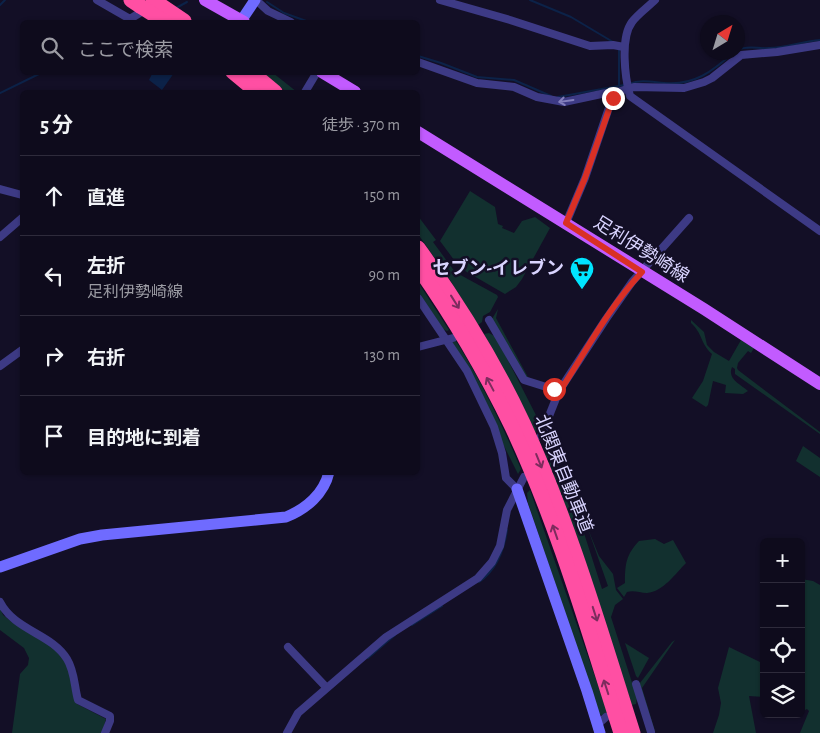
<!DOCTYPE html>
<html lang="ja">
<meta charset="utf-8">
<style>
:root{--surface:#0e0b1c;--page:#171425;--text:#f1f3f6;--muted:#9b9ba3;--line:#2e2b3b}
body{margin:0;font-family:"Alegreya Sans","Noto Sans JP",sans-serif;background:var(--page);color:var(--text)}
.controls{position:absolute;right:15px;bottom:15px;display:grid;overflow:hidden;border-radius:8px;box-shadow:0 1px 4px #0004}
.controls button{width:45px;height:45px;display:grid;place-items:center;padding:0;border:0;border-bottom:1px solid var(--line);background:var(--surface);color:var(--text);font:25px sans-serif}
.compass{position:absolute;left:700px;top:15px;width:45px;height:45px;border-radius:50%;background:var(--surface);box-shadow:0 1px 4px #0004;rotate:38deg}
.stop{position:absolute;width:15px;height:15px;margin:-11px;border:4px solid #d93025;border-radius:50%;background:#fff}
.stop.end{background:#d93025;border-color:#fff;box-shadow:0 1px 5px #0008}
.list{margin:0;padding:0;list-style:none}
h2{display:flex;justify-content:space-between;align-items:center;height:65px;margin:0;padding:0 20px;font-size:21px}
h2 small{font-size:16px;font-weight:400;color:var(--muted)}
.list li{display:grid;grid-template-columns:32px 1fr auto;gap:15px;align-items:center;box-sizing:border-box;height:80px;padding:0 20px;border-top:1px solid var(--line)}
.list b{display:block;font-size:19px;white-space:nowrap}
.list p{margin:0;font-size:16px;white-space:nowrap;color:var(--muted)}
.list em{font-size:16px;font-style:normal;color:var(--muted)}
.icon{flex:none;width:28px;height:28px;fill:none;stroke:currentColor;stroke-width:2;stroke-linecap:round;stroke-linejoin:round}
.map{position:relative;flex:none;width:820px;height:733px;overflow:hidden}
.search{position:absolute;background:var(--surface);box-shadow:0 1px 4px #0004;left:20px;top:20px;width:400px;height:55px;display:flex;align-items:center;gap:12px;box-sizing:border-box;padding:0 18px;border-radius:8px;color:var(--muted);font-size:19px}
.panel{position:absolute;background:var(--surface);box-shadow:0 1px 4px #0004;left:20px;top:90px;width:400px;height:385px;border-radius:8px}
.map>svg:first-child{display:block}
</style>
<div class="map">
<svg width="820" height="733" viewBox="0 0 820 733">
<rect width="100%" height="100%" fill="#130f26"/>
<g fill="#12302f">
<path d="M263,73H273L297,92H286Z"/>
<path d="M470,191L495,207L498,224L503,226L502,228L514,233L522,221L535,217L550,228L522,279L516,287L505,294L460,268L440,241Z"/>
<path d="M418,216L436,240L433,242L455,272L497,295L498,297L490,312L483,316L482,322L478,325L450,280L418,234Z"/>
<path d="M418,282L449,330L447,331L443,329L418,291Z"/>
<path d="M498,309L496,318L529,379L524,377L492,319Z"/>
<path d="M691,320L704,332L707,345L714,352L729,361L741,340L754,348L751,353L748,351L738,363L737,368L738,370L820,432V434L735,374V369L732,367C727,379 740,384 748,391L743,394L725,393L726,385L713,381L708,405L706,407L692,398L703,381L712,354C700,343 703,334 691,323Z"/>
<path d="M489,333L496,337L540,423L538,431L535,432L484,334Z"/>
<path d="M456,341C482,382 502,425 521,469L518,474L452,342Z"/>
<path d="M550,445L583,530L602,589L608,586L588,529L599,556L613,574L616,590L623,599L615,605L611,617L637,698L636,704L632,705L569,517L545,454Z"/>
<path d="M803,446L820,458V477L796,461Z"/>
<path d="M530,490L608,714L601,715L599,713L528,503L527,493Z"/>
<path d="M655,539L664,544L673,540L686,563C676,573 663,592 647,593C640,593 634,590 627,592L624,597L617,588L625,583C625,564 626,555 639,541Z"/>
<path d="M801,579L813,581L820,585V733H800L809,711L807,709L801,712Z"/>
<path d="M0,608L3,615L13,623L59,650L74,674L75,700L77,704L106,719L102,733H12L20,674L28,665L29,658L24,648L0,630Z"/>
<path d="M675,640L642,688L655,731L653,730L640,688V683L672,642Z"/>
<path d="M625,643L649,658L638,678L636,676Z"/>
<path d="M729,647L760,662L764,658V697L749,696L756,733H713L719,715L721,703L718,688Z"/>
</g>
<path fill="#0c2248" d="M153,72H174V73L162,90L149,80Z"/>
<g fill="none" stroke-linecap="round" stroke-linejoin="round">
<g stroke="#0c2248" stroke-width="2">
<path d="M530,0L571,17L613,42"/>
<path d="M267,2L284,13L309,22"/>
<path d="M0,5L5,0"/>
<path d="M176,8L187,2"/>
<path d="M738,50C747,45 758,49 769,48C786,48 803,41 820,40"/>
<path d="M418,56L441,63L477,77L514,80L551,96"/>
<path d="M629,84C641,79 652,82 664,83C694,86 713,71 734,52"/>
<path d="M619,88V48"/>
<path d="M0,93L43,72"/>
<path d="M558,97L624,85"/>
<path d="M479,582C496,570 504,550 507,530"/>
<path d="M412,625L442,606"/>
<path d="M368,658L395,635"/>
</g>
<g stroke="#3d3a85" stroke-width="8">
<path d="M97,0L130,19L146,9"/>
<path d="M256,0L268,11L291,22"/>
<path d="M440,0L510,20L590,46L613,45L624,47"/>
<path d="M655,0C648,7 638,14 632,22C620,38 625,78 630,96L820,231"/>
<path d="M418,62L477,83L514,87L537,97L564,102L606,93H614L634,87L684,88L704,82L712,78L741,55L777,52L820,45"/>
<path d="M305,92L317,72"/>
<path d="M0,189L22,195"/>
<path d="M566,223L585,178L614,93"/>
<path d="M0,237L22,218"/>
<path d="M418,298L467,371L494,427L502,453L506,478L517,489"/>
<path d="M489,320L524,380L559,391"/>
<path d="M418,347L453,338"/>
<path d="M0,366L22,350"/>
<path d="M541,436L559,391L606,319L632,282L689,218"/>
<path d="M0,602C15,631 51,633 67,659C75,672 74,686 78,700L110,716V721L105,733"/>
<path d="M288,647L326,687"/>
<path d="M636,684L651,732"/>
<path d="M597,725L606,717"/>
<path d="M287,733L298,713L386,637L478,578L492,562L500,546L507,510L524,477"/>
</g>
<g stroke="#6f6bff" stroke-width="11">
<path d="M241,21L255,0"/>
<path d="M517,489L587,691L600,733"/>
<path d="M0,567L80,539L102,535L286,517C306,509 324,494 329,472"/>
</g>
<g stroke="#c25bff" stroke-width="12">
<path d="M205,0L244,22"/>
<path d="M322,72L355,92"/>
<path d="M418,132L704,309L820,384"/>
</g>
<g stroke="#ff4fa3" stroke-width="15">
<path d="M131,0L140,6"/>
<path d="M233,72L257,92"/>
<path d="M251,72L275,92"/>
<path d="M418,248C458,303 494,361 523,423C569,522 600,629 633,733"/>
<path d="M418,267C453,317 485,371 512,427C558,525 588,630 621,733"/>
</g>
<g stroke="#ff4fa3" stroke-width="15">
<path d="M153,0L184,21"/>
<path d="M140,6L165,22"/>
</g>
</g>
<defs><path id="oneway-shaft" d="M-6 0H5M1.5-3L5.5 0L1.5 3" fill="none" stroke-width="1.6" stroke-linecap="round" stroke-linejoin="round" transform="scale(1.25)"/></defs>
<use stroke="#837fbc" href="#oneway-shaft" transform="translate(566 101) rotate(172)"/>
<g stroke="#7d2c5e">
<use href="#oneway-shaft" transform="translate(455 302) rotate(58)"/>
<use href="#oneway-shaft" transform="translate(490 384) rotate(-118)"/>
<use href="#oneway-shaft" transform="translate(539 461) rotate(68)"/>
<use href="#oneway-shaft" transform="translate(555 532) rotate(-109)"/>
<use href="#oneway-shaft" transform="translate(595 614) rotate(72)"/>
<use href="#oneway-shaft" transform="translate(606 687) rotate(-108)"/>
</g>
<g fill="none" stroke-linecap="round" stroke-linejoin="round">
<path stroke="#d93025" stroke-width="6" d="M554,389L560,391C586,351 609,307 642,272L566,223L585,178L613,98"/>
</g>
<defs>
<symbol id="supermarket-pin" viewBox="-11 -11 22 30"><path d="M0 17L-7.5 6A9.5 9.5 0 1 1 7.5 6Z" fill="#00e5ff" stroke="#130f26"/><path d="M-6-5.5h2.5l.6 2H6L4.5 2H-2.5L-4.4-4H-6ZM-1.5 3.2a1.3 1.3 0 1 0 .1 0ZM3 3.2a1.3 1.3 0 1 0 .1 0Z" fill="#111"/></symbol>
</defs>
<g fill-rule="evenodd">
<use href="#supermarket-pin" x="568" y="255" width="28" height="38"/>
</g>
<g text-anchor="middle" dominant-baseline="central" stroke-width="5" stroke-linejoin="round" paint-order="stroke">
<g font-size="18" fill="#d9d4ff" stroke="#130f26">
<text transform="translate(641 250) rotate(32)">足利伊勢崎線</text>
<text transform="translate(563 474) rotate(68)">北関東自動車道</text>
</g>
<g font-size="18" font-weight="bold" fill="#d9d4ff" stroke="#130f26" text-anchor="end">
<text x="564" y="269">セブン-イレブン</text>
</g>
</g>
</svg>
<div class="controls">
<button>+</button>
<button>−</button>
<button><svg class="icon" aria-label="locate" viewBox="0 0 24 24"><circle cx="12" cy="12" r="6"/><path d="M12 2v4M12 18v4M2 12h4M18 12h4"/></svg></button>
<button><svg class="icon" aria-label="layers" viewBox="0 0 24 24"><path d="M12 4l9 5-9 5-9-5zM3 14l9 5 9-5"/></svg></button>
</div>
<svg class="compass" viewBox="-18 -18 36 36"><path d="M0-13l5 13h-10z" fill="#e53935"/><path d="M0 13l5-13h-10z" fill="#9b9ba3"/></svg>
<div class="stop" style="left:554px;top:389px"></div>
<div class="stop end" style="left:613px;top:98px"></div>
<div class="search"><svg class="icon" aria-label="search" viewBox="0 0 24 24"><circle cx="10" cy="10" r="6"/><path d="M15 15l6 6"/></svg>ここで検索</div>
<section class="panel">
<h2>5 分<small>徒歩 · 370 m</small></h2>
<ul class="list">
<li><svg class="icon" aria-label="ahead" viewBox="0 0 24 24"><path d="M12 20V5M6 11l6-6 6 6"/></svg><div><b>直進</b></div><em>150 m</em></li>
<li><svg class="icon" aria-label="left" viewBox="0 0 24 24"><path d="M17 20v-9H6M10 6l-5 5 5 5"/></svg><div><b>左折</b><p>足利伊勢崎線</p></div><em>90 m</em></li>
<li><svg class="icon" aria-label="right" viewBox="0 0 24 24"><path d="M7 20v-9h11M14 6l5 5-5 5"/></svg><div><b>右折</b></div><em>130 m</em></li>
<li><svg class="icon" aria-label="arrive" viewBox="0 0 24 24"><path d="M6 21V4h12l-3 4 3 4H6"/></svg><div><b>目的地に到着</b></div></li>
</ul>
</section>
</div>
